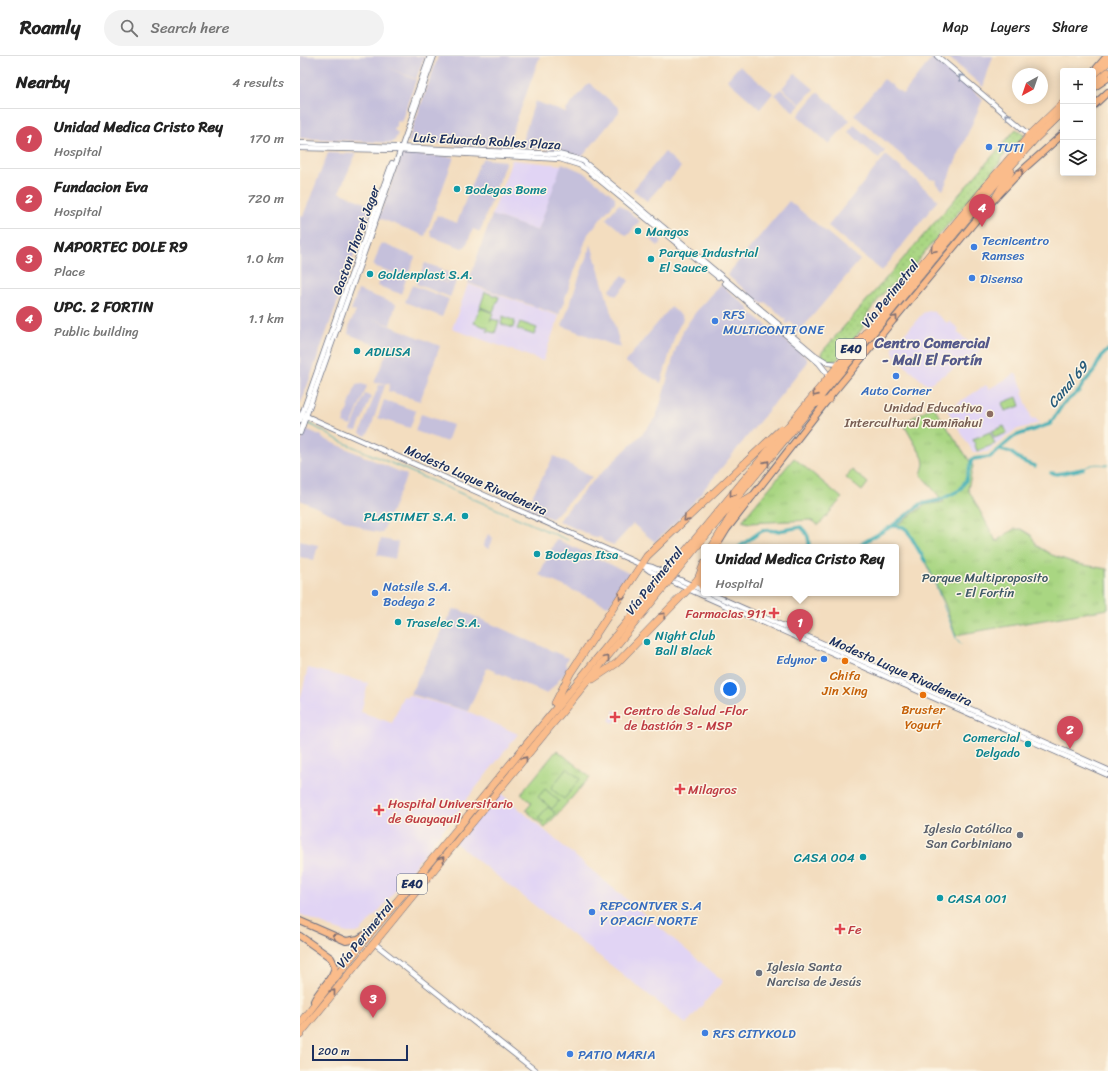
<!DOCTYPE html>
<meta charset="utf-8">
<style>
:root{--surface:#fff;--page:#f2f2f2;--text:#222;--muted:#767676;--line:#e0e0e0;--accent:#d1495b}
body{margin:0;font-family:Sriracha,sans-serif;background:var(--page);color:var(--text)}
.controls{position:absolute;right:12px;top:12px;display:grid;overflow:hidden;border-radius:4px;box-shadow:0 2px 10px #0003}
.controls button{width:36px;height:36px;display:grid;place-items:center;padding:0;border:0;border-bottom:1px solid var(--line);background:var(--surface);color:var(--text);font:20px sans-serif}
.compass{position:absolute;left:712px;top:12px;width:36px;height:36px;border-radius:50%;background:var(--surface);box-shadow:0 2px 10px #0003;rotate:220deg}
.scale{position:absolute;left:12px;bottom:10px;width:96px;box-sizing:border-box;padding-left:4px;border:2px solid #1b2f5e;border-top:0;font-size:11px;line-height:14px;white-space:nowrap;color:#1b2f5e;-webkit-text-stroke:3px #fcf5e5;paint-order:stroke}
.you{position:absolute;left:430px;top:633px;width:14px;height:14px;margin:-10px;border:3px solid #fff;border-radius:50%;background:#1a73e8;box-shadow:0 0 0 6px #1a73e833}
.badge{display:grid;place-items:center;width:26px;height:26px;border-radius:50%;background:var(--accent);color:#fff;font-size:13px;font-weight:700}
.pin{position:absolute;translate:-50% -33px;filter:drop-shadow(0 1px 2px #0008)}
.pin::after{content:'';position:absolute;top:21px;width:14px;height:12px;background:inherit;clip-path:polygon(0 0,100% 0,50% 100%)}
.popup{position:absolute;left:401px;top:488px;width:198px;height:52px;box-sizing:border-box;display:grid;place-content:center;border-radius:4px;background:var(--surface);filter:drop-shadow(0 1px 3px #0005);font-size:13px;white-space:nowrap;color:var(--muted)}
.popup b{font-size:15px;color:var(--text)}
.popup::after{content:'';position:absolute;left:50%;top:100%;margin-left:-8px;border:8px solid transparent;border-top-color:var(--surface)}
.list{margin:0;padding:0;list-style:none}
h2{display:flex;justify-content:space-between;align-items:center;height:52px;margin:0;padding:0 16px;font-size:17px}
h2 small{font-size:13px;font-weight:400;color:var(--muted)}
.list li{display:grid;grid-template-columns:26px 1fr auto;gap:12px;align-items:center;box-sizing:border-box;height:60px;padding:0 16px;border-top:1px solid var(--line)}
.list b{display:block;font-size:15px;white-space:nowrap}
.list p{margin:0;font-size:13px;white-space:nowrap;color:var(--muted)}
.list em{font-size:13px;font-style:normal;color:var(--muted)}
.icon{flex:none;width:22px;height:22px;fill:none;stroke:currentColor;stroke-width:2;stroke-linecap:round;stroke-linejoin:round}
.map{position:relative;flex:none;width:808px;height:1015px;overflow:hidden}
header{display:flex;align-items:center;gap:24px;box-sizing:border-box;height:56px;padding:0 20px;background:var(--surface);border-bottom:1px solid var(--line)}
header strong{font-size:19px}
nav{display:flex;gap:22px;margin-inline-start:auto;font-size:14px}
.search{width:280px;height:36px;background:var(--page);display:flex;align-items:center;gap:10px;box-sizing:border-box;padding:0 14px;border-radius:22px;color:var(--muted);font-size:15px}
main{display:flex}
aside{flex:1;background:var(--surface)}
.map>svg:first-child{display:block}
</style>
<header>
<strong>Roamly</strong>
<div class="search"><svg class="icon" aria-label="search" viewBox="0 0 24 24"><circle cx="10" cy="10" r="6"/><path d="M15 15l6 6"/></svg>Search here</div>
<nav><a>Map</a><a>Layers</a><a>Share</a></nav>
</header>
<main>
<aside>
<h2>Nearby<small>4 results</small></h2>
<ul class="list">
<li><span class="badge">1</span><div><b>Unidad Medica Cristo Rey</b><p>Hospital</p></div><em>170 m</em></li>
<li><span class="badge">2</span><div><b>Fundacion Eva</b><p>Hospital</p></div><em>720 m</em></li>
<li><span class="badge">3</span><div><b>NAPORTEC DOLE R9</b><p>Place</p></div><em>1.0 km</em></li>
<li><span class="badge">4</span><div><b>UPC. 2 FORTIN</b><p>Public building</p></div><em>1.1 km</em></li>
</ul>
</aside>
<div class="map">
<svg width="808" height="1015" viewBox="0 0 808 1015">
<defs>
<pattern id="grass-dots" width="8" height="8" patternUnits="userSpaceOnUse"><rect width="8" height="8" fill="#a9d682"/><path d="M2 2h.1M6 6h.1" fill="none" stroke="#91b873" stroke-width="1.8" stroke-linecap="round"/></pattern>
<pattern id="park-tufts" width="24" height="20" patternUnits="userSpaceOnUse"><rect width="24" height="20" fill="#a9d682"/><path d="M3 7l-1-3M5 7V3M7 7l1-3M15 17l-1-3M17 17v-4M19 17l1-3" fill="none" stroke="#91b873"/></pattern>
</defs>
<rect width="100%" height="100%" fill="#fcf5e5"/>
<filter id="ink" filterUnits="userSpaceOnUse"><feTurbulence type="fractalNoise" baseFrequency=".025" numOctaves="2"/><feDisplacementMap in="SourceGraphic" scale="8" xChannelSelector="R" yChannelSelector="G"/><feConvolveMatrix kernelMatrix="1 2 1 2 8 2 1 2 1" color-interpolation-filters="sRGB"/></filter>
<filter id="wash" filterUnits="userSpaceOnUse"><feTurbulence type="fractalNoise" baseFrequency=".012" numOctaves="4" result="noise"/><feDisplacementMap in="SourceGraphic" scale="16" xChannelSelector="R" yChannelSelector="G"/><feGaussianBlur stdDeviation="0.9" result="paint"/><feColorMatrix in="noise" values="0 0 0 0 0 0 0 0 0 0 0 0 0 0 0 0 0 1.4 0 .05"/><feComposite in="paint" operator="in"/></filter>
<g filter="url(#wash)">
<rect width="100%" height="100%" fill="#f3ddbf"/>
<g fill="#e1d4f4">
<path d="M212,104L262,109L238,175L192,159Z"/>
<path d="M168,228L259,260L243,305L152,273Z"/>
<path d="M629,255L634,256L647,267L649,265L659,273L657,276L681,296L627,329L597,303L593,297V291L623,257Z"/>
<path d="M716,317L724,335L722,336L732,363L735,362L739,367L715,374L687,396H673L647,354L686,329L689,333Z"/>
<path d="M8,612L68,627L61,656L92,667L103,640L107,641L108,639L167,655L218,678L84,849L61,875L56,877H47L35,873L0,858V644Z"/>
<path d="M315,654L321,659L313,667L309,664L314,658L313,656Z"/>
<path d="M198,735L423,925L386,968L155,787Z"/>
</g>
<g fill="#c5c0db">
<path d="M0,0H125L116,23L87,11L116,24L101,66L98,65L94,74L98,77L95,84L92,87L0,82Z"/>
<path d="M138,0H240L207,91L108,86Z"/>
<path d="M647,0H693L683,31Z"/>
<path d="M633,1L683,43L643,134L636,128L637,124L630,123L554,59L584,23L603,38Z"/>
<path d="M439,10L473,37L460,53L427,24Z"/>
<path d="M495,17L514,33L500,48L482,32Z"/>
<path d="M289,27L319,52V56L282,101L261,94L224,92L221,89L235,45L266,57V54Z"/>
<path d="M481,33L500,49L494,56L475,39Z"/>
<path d="M518,36L550,64L529,88L498,60Z"/>
<path d="M554,69L585,95L579,103L548,76Z"/>
<path d="M365,96L381,111L369,125L366,124L347,145L333,134Z"/>
<path d="M28,97L56,98L39,136L72,150L1,347H0V159L3,160Z"/>
<path d="M102,98L154,101L125,180L79,162Z"/>
<path d="M586,99L638,144L582,215L528,170Z"/>
<path d="M183,103L206,105L180,176L173,173L166,190L162,192L132,181L130,176L137,159L157,167L179,108Z"/>
<path d="M262,107L285,117L315,141V146L288,178L259,259L168,227L192,159L238,175Z"/>
<path d="M489,145L560,204L498,277L495,275L496,271L490,266L487,268L485,266L486,264L465,246L462,248L427,219Z"/>
<path d="M319,148L340,165L327,180L306,163Z"/>
<path d="M352,176L362,185L358,190L348,181Z"/>
<path d="M81,187L115,201L108,218L105,220L73,210Z"/>
<path d="M291,188L313,263L321,292L262,270Z"/>
<path d="M125,207L142,213L138,224L147,227L151,218L158,221L150,241L116,228Z"/>
<path d="M83,215L106,223L101,238L78,230Z"/>
<path d="M143,215L150,217L147,226L140,224Z"/>
<path d="M323,219L329,225L316,240L309,235Z"/>
<path d="M420,228L449,252V255L507,302V307L383,459L355,486L333,468L314,489L304,485L300,481L297,482L258,465L289,429L343,377L356,361L361,346L376,292L384,273L395,257Z"/>
<path d="M112,229L149,243L142,261L105,246Z"/>
<path d="M58,234L96,248L90,269L71,262L140,290L120,345L88,335L90,328L74,327L88,294L110,302L48,278L50,267L56,256L51,254Z"/>
<path d="M371,251L382,260L383,263L376,276L361,327L325,306Z"/>
<path d="M62,328L67,330L51,370L43,367L56,329Z"/>
<path d="M79,329H85L70,374L66,380L60,377Z"/>
<path d="M65,338L71,341L57,375L51,374Z"/>
<path d="M84,344L116,355L110,372L78,362Z"/>
<path d="M121,358L153,369L147,386L115,375Z"/>
<path d="M6,373L22,380V382L107,419L82,477L67,474L0,444V389Z"/>
<path d="M254,400L292,421L252,463L226,451Z"/>
<path d="M188,478L193,482L189,493L183,490Z"/>
<path d="M81,483L98,486L95,503L77,499Z"/>
<path d="M256,483L333,519L308,550L239,519Z"/>
<path d="M0,485L18,489L14,504L0,501Z"/>
<path d="M153,553L160,554L268,602L265,608L269,612L247,638L187,612L168,655L110,638Z"/>
</g>
<path fill="url(#grass-dots)" stroke="#628270" d="M716,73L723,78L724,81L716,90H712L701,103L699,108L602,223L586,234L568,257L562,273L537,304C531,307 527,304 522,301L521,297Z"/>
<g fill="url(#park-tufts)" stroke="#628270">
<path d="M633,350L673,410L668,433L696,485H698L699,483L714,473H721L731,479L737,490L752,499L778,508L807,513L808,553L661,578L656,580L645,548L619,493L607,473L602,470H596L625,449L644,446L621,419L624,408L623,402L604,369L605,366Z"/>
<path d="M494,402L542,442L519,469L510,464L449,467L442,465Z"/>
<path d="M257,694L290,721L245,772L226,754L232,747L221,738Z"/>
</g>
<g fill="#a9d682" stroke="#628270">
<path d="M185,236L199,241L193,256L180,251Z"/>
<path d="M180,252L193,257L190,266L192,263L199,265L195,277L187,275L188,272L174,267Z"/>
<path d="M203,260L215,265L213,272L201,268Z"/>
<path d="M220,266L237,272L234,279L217,273Z"/>
<path d="M717,341L720,350L705,355L702,347Z"/>
<path d="M704,370L707,377L694,382L692,375Z"/>
<path d="M690,376L695,388L677,395L673,383Z"/>
<path d="M552,414L568,427L562,435L546,422Z"/>
<path d="M267,712L280,723L264,743L251,732Z"/>
<path d="M245,733L259,745L252,753L238,741Z"/>
<path d="M248,751L255,757L245,768L238,762Z"/>
</g>
<g fill="none" stroke-linecap="round" stroke-linejoin="round">
<g stroke="#3aacb2" stroke-width="1">
<path d="M6,367L14,370L40,385L268,484"/>
<path d="M783,413C792,407 797,408 808,409"/>
<path d="M625,505L631,517L656,582L661,588"/>
</g>
<g stroke="#3aacb2" stroke-width="3.5">
<path d="M700,394L710,396L722,405L735,410"/>
<path d="M751,417L757,418L783,413"/>
<path d="M593,470L603,471L607,474L625,505"/>
<path d="M439,491L460,476L465,474L478,475L501,471C508,477 509,482 509,491"/>
<path d="M559,491L561,488L592,470L621,448L640,444L660,434L666,424L672,403L690,401L715,380L750,368L763,348L779,335L783,328L794,315L801,301L808,294"/>
</g>
</g>
</g>
<g filter="url(#ink)">
<g fill="none" stroke-linecap="round" stroke-linejoin="round">
<defs>
<g id="minor">
<path d="M637,0L730,79"/>
<path d="M111,53L130,0"/>
<path d="M0,87L258,98L274,102L283,105L289,110L325,139L515,299L528,307L539,308"/>
<path d="M0,92L97,94L260,103L279,109L286,113L418,221"/>
<path d="M425,227L519,307L526,316L528,322"/>
<path d="M0,359L6,360L342,509L352,511L404,535"/>
<path d="M0,364L45,236L92,107"/>
<path d="M0,377L134,0"/>
<path d="M342,509L350,515L388,533L808,719"/>
<path d="M409,537L808,714"/>
<path d="M74,887L236,1015"/>
</g>
<g id="major">
<path d="M795,14L807,0"/>
<path d="M793,32L808,22"/>
<path d="M793,50L808,36"/>
<path d="M416,491L427,473L533,337L687,151L717,119L763,78"/>
<path d="M0,865L46,885L58,883L70,876"/>
<path d="M0,880L31,902L35,910C34,923 19,933 14,945"/>
</g>
<g id="highway">
<path d="M793,19L808,6"/>
<path d="M793,29L808,16"/>
<path d="M696,141L711,115"/>
<path d="M515,348L528,344"/>
<path d="M433,452L452,440"/>
<path d="M412,491L437,450"/>
<path d="M374,509L697,117L730,79L763,47"/>
<path d="M379,512L702,120L735,83L763,56"/>
<path d="M398,523L404,533"/>
<path d="M293,623L317,607L398,523L404,508"/>
<path d="M255,647L271,616L347,500L481,373"/>
<path d="M0,967L71,876L120,818L363,522"/>
<path d="M0,978L368,526"/>
</g>
</defs>
<use href="#minor" stroke="#676c80" stroke-width="6"/>
<use href="#major" stroke="#676c80" stroke-width="8"/>
<use href="#highway" stroke="#676c80" stroke-width="8"/>
<use href="#minor" stroke="#fff" stroke-width="4.5"/>
<use href="#major" stroke="#fabc8b" stroke-width="6"/>
<use href="#highway" stroke="#fabc8b" stroke-width="7"/>
<defs>
<g id="highway-bridge">
<path d="M363,522L374,509"/>
<path d="M368,526L379,512"/>
</g>
</defs>
<use href="#highway-bridge" stroke="#676c80" stroke-width="8" stroke-linecap="butt"/>
<use href="#highway-bridge" stroke="#fabc8b" stroke-width="7"/>
</g>
<defs><path id="oneway-chevron" d="M-2-3.5L2.5 0L-2 3.5" fill="none" stroke-width="1.6" stroke-linecap="round" stroke-linejoin="round"/></defs>
<g stroke="#8d97ae">
<use href="#oneway-chevron" transform="translate(661 21) rotate(-140)"/>
<use href="#oneway-chevron" transform="translate(708 60) rotate(-140)"/>
</g>
<g stroke="#7f6e72">
<use href="#oneway-chevron" transform="translate(721 115) rotate(-42)"/>
<use href="#oneway-chevron" transform="translate(633 194) rotate(130)"/>
<use href="#oneway-chevron" transform="translate(595 262) rotate(-52)"/>
<use href="#oneway-chevron" transform="translate(515 338) rotate(129)"/>
<use href="#oneway-chevron" transform="translate(467 407) rotate(-51)"/>
<use href="#oneway-chevron" transform="translate(432 438) rotate(130)"/>
<use href="#oneway-chevron" transform="translate(386 463) rotate(136)"/>
<use href="#oneway-chevron" transform="translate(321 541) rotate(123)"/>
<use href="#oneway-chevron" transform="translate(363 559) rotate(-46)"/>
<use href="#oneway-chevron" transform="translate(307 602) rotate(-51)"/>
<use href="#oneway-chevron" transform="translate(225 703) rotate(-51)"/>
<use href="#oneway-chevron" transform="translate(142 803) rotate(-51)"/>
<use href="#oneway-chevron" transform="translate(35 880) rotate(-157)"/>
<use href="#oneway-chevron" transform="translate(33 936) rotate(-51)"/>
</g>
</g>
<g fill="#3f7fe0" stroke="#fcf5e5" stroke-width="1.5">
<circle cx="689" cy="91" r="4"/>
<circle cx="674" cy="191" r="4"/>
<circle cx="672" cy="222" r="4"/>
<circle cx="415" cy="265" r="4"/>
<circle cx="596" cy="320" r="4"/>
<circle cx="75" cy="537" r="4"/>
<circle cx="524" cy="603" r="4"/>
<circle cx="292" cy="856" r="4"/>
<circle cx="405" cy="977" r="4"/>
<circle cx="270" cy="998" r="4"/>
</g>
<g fill="#0f9aa8" stroke="#fcf5e5" stroke-width="1.5">
<circle cx="157" cy="133" r="4"/>
<circle cx="338" cy="175" r="4"/>
<circle cx="351" cy="203" r="4"/>
<circle cx="70" cy="218" r="4"/>
<circle cx="57" cy="295" r="4"/>
<circle cx="165" cy="460" r="4"/>
<circle cx="237" cy="498" r="4"/>
<circle cx="98" cy="566" r="4"/>
<circle cx="347" cy="586" r="4"/>
<circle cx="728" cy="688" r="4"/>
<circle cx="563" cy="801" r="4"/>
<circle cx="640" cy="842" r="4"/>
</g>
<circle fill="#8d6e63" stroke="#fcf5e5" stroke-width="1.5" cx="690" cy="358" r="4"/>
<g fill="#e0444e" stroke="#fcf5e5" stroke-width="1.5">
<path d="M472 551h4v4h4v4h-4v4h-4v-4h-4v-4h4z"/>
<path d="M313 655h4v4h4v4h-4v4h-4v-4h-4v-4h4z"/>
<path d="M378 727h4v4h4v4h-4v4h-4v-4h-4v-4h4z"/>
<path d="M77 748h4v4h4v4h-4v4h-4v-4h-4v-4h4z"/>
<path d="M538 867h4v4h4v4h-4v4h-4v-4h-4v-4h4z"/>
</g>
<g fill="#e8710a" stroke="#fcf5e5" stroke-width="1.5">
<circle cx="545" cy="605" r="4"/>
<circle cx="623" cy="639" r="4"/>
</g>
<g fill="#6b7280" stroke="#fcf5e5" stroke-width="1.5">
<circle cx="720" cy="779" r="4"/>
<circle cx="459" cy="917" r="4"/>
</g>
<g text-anchor="middle" dominant-baseline="central" stroke-width="3" stroke-linejoin="round" paint-order="stroke">
<g fill="#fcf5e5" stroke="#5e6a86" stroke-width="1">
<rect x="536" y="283" width="30" height="20" rx="3"/>
<rect x="97" y="818" width="30" height="20" rx="3"/>
</g>
<g font-size="12" font-weight="bold" fill="#1b2f5e">
<text x="551" y="293">E40</text>
<text x="112" y="828">E40</text>
</g>
<g font-size="13" fill="#1b2f5e" stroke="#fcf5e5">
<text transform="translate(187 85) rotate(3)">Luis Eduardo Robles Plaza</text>
<text transform="translate(56 184) rotate(-70)">Gaston Thoret Jager</text>
<text transform="translate(590 238) rotate(-51)">Vía Perimetral</text>
<text transform="translate(176 424) rotate(24)">Modesto Luque Rivadeneira</text>
<text transform="translate(354 525) rotate(-51)">Vía Perimetral</text>
<text transform="translate(601 615) rotate(24)">Modesto Luque Rivadeneira</text>
<text transform="translate(65 878) rotate(-51)">Vía Perimetral</text>
</g>
<g font-size="13" fill="#366cbe" stroke="#fcf5e5" text-anchor="start">
<text x="697" y="91">TUTI</text>
<text x="682" y="184">Tecnicentro<tspan x="682" dy="15">Ramses</tspan></text>
<text x="680" y="222">Disensa</text>
<text x="423" y="258">RFS<tspan x="423" dy="15">MULTICONTI ONE</tspan></text>
<text x="596" y="334" text-anchor="middle">Auto Corner</text>
<text x="83" y="530">Natsile S.A.<tspan x="83" dy="15">Bodega 2</tspan></text>
<text x="516" y="603" text-anchor="end">Edynor</text>
<text x="300" y="849">REPCONTVER S.A<tspan x="300" dy="15">Y OPACIF NORTE</tspan></text>
<text x="413" y="977">RFS CITYKOLD</text>
<text x="278" y="998">PATIO MARIA</text>
</g>
<g font-size="13" fill="#0d838f" stroke="#fcf5e5" text-anchor="start">
<text x="165" y="133">Bodegas Bome</text>
<text x="346" y="175">Mangos</text>
<text x="359" y="196">Parque Industrial<tspan x="359" dy="15">El Sauce</tspan></text>
<text x="78" y="218">Goldenplast S.A.</text>
<text x="65" y="295">ADILISA</text>
<text x="157" y="460" text-anchor="end">PLASTIMET S.A.</text>
<text x="245" y="498">Bodegas Itsa</text>
<text x="106" y="566">Traselec S.A.</text>
<text x="355" y="579">Night Club<tspan x="355" dy="15">Ball Black</tspan></text>
<text x="720" y="681" text-anchor="end">Comercial<tspan x="720" dy="15">Delgado</tspan></text>
<text x="555" y="801" text-anchor="end">CASA 004</text>
<text x="648" y="842">CASA 001</text>
</g>
<g font-size="13" fill="#785e54" stroke="#fcf5e5" text-anchor="end">
<text x="682" y="351">Unidad Educativa<tspan x="682" dy="15">Intercultural Rumiñahui</tspan></text>
</g>
<g font-size="13" fill="#3e5967" stroke="#fcf5e5">
<text x="685" y="521">Parque Multiproposito<tspan x="685" dy="15">- El Fortín</tspan></text>
</g>
<g font-size="13" fill="#be3a42" stroke="#fcf5e5" text-anchor="start">
<text x="466" y="557" text-anchor="end">Farmacias 911</text>
<text x="324" y="654">Centro de Salud -Flor<tspan x="324" dy="15">de bastión 3 - MSP</tspan></text>
<text x="388" y="733">Milagros</text>
<text x="88" y="747">Hospital Universitario<tspan x="88" dy="15">de Guayaquil</tspan></text>
<text x="548" y="873">Fe</text>
</g>
<g font-size="13" fill="#c56008" stroke="#fcf5e5">
<text x="545" y="619">Chifa<tspan x="545" dy="15">Jin Xing</tspan></text>
<text x="623" y="653">Bruster<tspan x="623" dy="15">Yogurt</tspan></text>
</g>
<g font-size="13" fill="#5b616d" stroke="#fcf5e5" text-anchor="end">
<text x="712" y="772">Iglesia Católica<tspan x="712" dy="15">San Corbiniano</tspan></text>
<text x="467" y="910" text-anchor="start">Iglesia Santa<tspan x="467" dy="15">Narcisa de Jesús</tspan></text>
</g>
<g font-size="14" font-style="italic" fill="#265b7b" stroke="#fcf5e5">
<text transform="translate(768 329) rotate(-50)">Canal 69</text>
</g>
<g font-size="15" font-weight="bold" fill="#54598a" stroke="#fcf5e5">
<text x="632" y="287">Centro Comercial<tspan x="632" dy="17">- Mall El Fortín</tspan></text>
</g>
</g>
</svg>
<div class="controls">
<button>+</button>
<button>−</button>
<button><svg class="icon" aria-label="layers" viewBox="0 0 24 24"><path d="M12 4l9 5-9 5-9-5zM3 14l9 5 9-5"/></svg></button>
</div>
<svg class="compass" viewBox="-18 -18 36 36"><path d="M0-13l5 13h-10z" fill="#e53935"/><path d="M0 13l5-13h-10z" fill="#767676"/></svg>
<div class="scale">200 m</div>
<div class="you"></div>
<div class="pin badge" style="left:500px;top:586px">1</div>
<div class="popup"><b>Unidad Medica Cristo Rey</b>Hospital</div>
<div class="pin badge" style="left:770px;top:693px">2</div>
<div class="pin badge" style="left:73px;top:962px">3</div>
<div class="pin badge" style="left:682px;top:171px">4</div>
</div>
</main>
